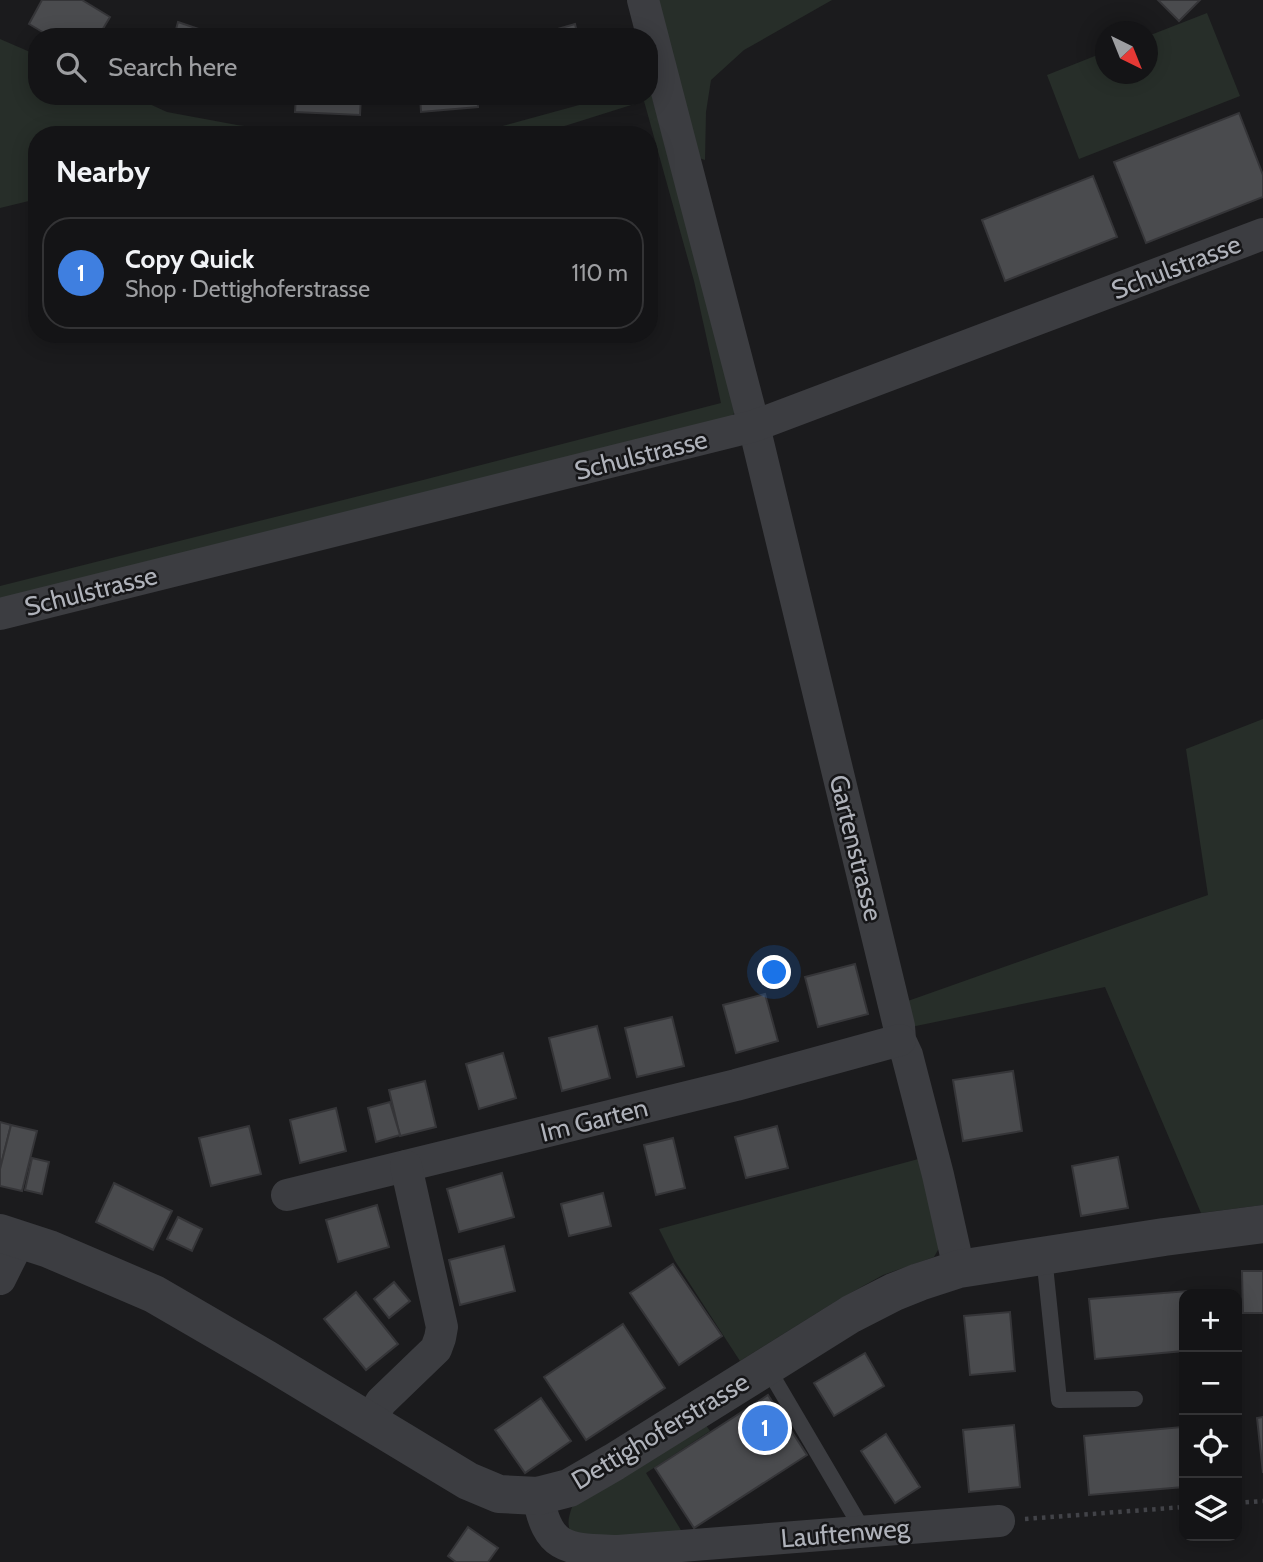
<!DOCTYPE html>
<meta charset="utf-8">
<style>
:root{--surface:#141416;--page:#1d1d1f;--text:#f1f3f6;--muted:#9d9ea1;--line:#333335;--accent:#b45309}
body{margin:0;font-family:Cabin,sans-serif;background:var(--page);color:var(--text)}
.controls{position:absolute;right:21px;bottom:21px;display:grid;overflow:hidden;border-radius:14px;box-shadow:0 4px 18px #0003}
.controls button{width:63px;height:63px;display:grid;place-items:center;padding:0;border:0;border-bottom:2px solid var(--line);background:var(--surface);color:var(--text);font:35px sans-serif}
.compass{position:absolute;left:1095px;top:21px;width:63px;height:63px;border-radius:50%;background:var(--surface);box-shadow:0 4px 18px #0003;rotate:137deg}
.you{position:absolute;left:775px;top:973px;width:24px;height:24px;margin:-18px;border:5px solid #fff;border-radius:50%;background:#1a73e8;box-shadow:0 0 0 10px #1a73e833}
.badge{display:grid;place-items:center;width:46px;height:46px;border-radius:50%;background:var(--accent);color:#fff;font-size:23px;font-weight:700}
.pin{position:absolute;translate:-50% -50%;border:4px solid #fff;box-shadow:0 2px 7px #0006}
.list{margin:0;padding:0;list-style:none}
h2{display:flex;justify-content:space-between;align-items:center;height:91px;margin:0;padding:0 28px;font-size:30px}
h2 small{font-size:23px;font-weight:400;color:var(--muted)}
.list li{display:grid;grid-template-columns:46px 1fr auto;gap:21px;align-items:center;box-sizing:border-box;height:112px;margin:0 14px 14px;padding:0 14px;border:2px solid var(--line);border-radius:28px}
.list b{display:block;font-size:26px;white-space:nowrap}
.list p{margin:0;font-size:23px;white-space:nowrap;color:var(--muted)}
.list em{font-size:23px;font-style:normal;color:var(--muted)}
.icon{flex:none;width:38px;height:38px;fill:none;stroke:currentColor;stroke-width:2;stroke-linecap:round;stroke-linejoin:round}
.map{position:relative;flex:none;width:1263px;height:1562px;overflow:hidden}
.search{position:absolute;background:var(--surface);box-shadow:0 4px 18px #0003;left:28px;top:28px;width:630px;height:77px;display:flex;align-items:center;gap:18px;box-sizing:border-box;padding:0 24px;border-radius:28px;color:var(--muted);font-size:26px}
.panel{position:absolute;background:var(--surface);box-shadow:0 4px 18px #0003;left:28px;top:126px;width:630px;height:217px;border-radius:28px}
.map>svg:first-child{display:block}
</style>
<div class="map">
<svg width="1263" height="1562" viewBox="0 0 1263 1562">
<rect width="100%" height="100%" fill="#1b1b1d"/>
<g fill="#272e29">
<path d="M651,0H832L744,50L711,80L706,112L705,160L696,157Z"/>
<path d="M1207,13L1240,96L1079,159L1047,75L1105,52L1106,74H1148V36Z"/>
<path d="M0,39L37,55V96H132L167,112L237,125L310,135H37V199L0,208Z"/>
<path d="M649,85L736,410L731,418L0,607V586L423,480L721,403L694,281L644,101L536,135H456L484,131L612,96H649Z"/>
<path d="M1263,719V1205L1201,1213L1105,987L911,1027L905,1002L1208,895L1186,749Z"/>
<path d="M922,1158L940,1243L938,1250L934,1257L883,1275L838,1300L740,1361L675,1261L659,1229Z"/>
<path d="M703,1421L710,1431L646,1473L687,1540L617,1545L570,1531C567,1522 569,1516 572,1507Z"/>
</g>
<g fill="#4a4b4e" stroke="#353538" stroke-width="2">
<path d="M42,0H82L110,17L98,37H51L29,24Z"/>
<path d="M1158,0H1200L1179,21Z"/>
<path d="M178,22L222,37H174Z"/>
<path d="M575,24L578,37H530Z"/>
<path d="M296,96H361L360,115L295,112Z"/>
<path d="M420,96H477L478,107L421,112Z"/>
<path d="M1239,113L1263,175V197L1146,243L1114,162Z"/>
<path d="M1093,176L1117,237L1005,281L982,220Z"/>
<path d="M855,964L868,1014L818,1027L805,977Z"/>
<path d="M765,994L778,1041L736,1053L723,1005Z"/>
<path d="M672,1017L684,1066L637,1077L625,1028Z"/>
<path d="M597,1026L610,1078L562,1091L549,1038Z"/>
<path d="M503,1053L516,1098L479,1109L466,1064Z"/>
<path d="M1013,1071L1022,1131L963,1141L953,1080Z"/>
<path d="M425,1081L436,1127L400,1136L389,1090Z"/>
<path d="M390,1102L400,1135L376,1142L368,1108Z"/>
<path d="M336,1108L346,1151L300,1163L290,1120Z"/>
<path d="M0,1122L11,1125L0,1169Z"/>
<path d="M11,1125L37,1131L22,1191L0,1186V1169Z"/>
<path d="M249,1126L261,1174L211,1186L199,1138Z"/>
<path d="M777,1126L788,1168L746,1178L735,1137Z"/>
<path d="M673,1138L685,1188L656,1195L644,1145Z"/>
<path d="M1118,1157L1128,1208L1081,1216L1072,1166Z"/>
<path d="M32,1158L49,1162L42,1194L25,1190Z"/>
<path d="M502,1173L514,1217L459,1232L447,1189Z"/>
<path d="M114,1183L172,1211L153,1250L96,1222Z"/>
<path d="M603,1193L611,1226L569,1236L561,1204Z"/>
<path d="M377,1205L389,1247L338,1262L326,1220Z"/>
<path d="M178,1217L202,1229L192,1251L167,1239Z"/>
<path d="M504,1246L515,1291L460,1305L449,1260Z"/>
<path d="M673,1264L722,1336L679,1365L630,1293Z"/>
<path d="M1242,1271H1263V1313H1243Z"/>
<path d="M394,1282L410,1301L389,1318L374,1299Z"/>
<path d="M1188,1291V1294H1184V1351L1095,1359L1089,1299Z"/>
<path d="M356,1292L398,1344L366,1370L324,1319Z"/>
<path d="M1010,1312L1015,1371L970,1375L964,1316Z"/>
<path d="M623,1324L665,1388L586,1440L544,1377Z"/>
<path d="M865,1353L884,1386L834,1416L814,1383Z"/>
<path d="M768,1395L807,1455L694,1528L655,1468Z"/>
<path d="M541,1398L571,1441L525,1473L495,1430Z"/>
<path d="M1263,1417V1473L1257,1418Z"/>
<path d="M1014,1425L1020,1487L969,1492L963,1430Z"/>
<path d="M1182,1427L1184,1454V1487L1089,1495L1084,1436Z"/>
<path d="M886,1434L920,1487L895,1503L861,1451Z"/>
<path d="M468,1527L498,1548L488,1562H456L448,1556Z"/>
</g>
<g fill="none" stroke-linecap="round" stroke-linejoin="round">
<g stroke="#424348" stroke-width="4.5" stroke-dasharray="3.5 5" stroke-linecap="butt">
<path d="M1237,1503L1263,1501"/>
<path d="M1025,1519L1184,1507"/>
</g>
<g stroke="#3c3d41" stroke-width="16">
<path d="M1044,1256L1059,1400L1135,1399"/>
<path d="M767,1367L864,1532"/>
</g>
<g stroke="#3c3d41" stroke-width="32">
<path d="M643,0L754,426L899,1026L900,1040L907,1055L938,1175L959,1269"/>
<path d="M0,614L754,426L1263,234"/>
<path d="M287,1195L736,1085L900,1040"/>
<path d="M0,1279L20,1239"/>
<path d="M370,1421L381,1402L436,1349L440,1338L442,1327L406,1166"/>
<path d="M538,1496C548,1552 569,1549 618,1551L999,1521"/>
</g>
<path stroke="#3c3d41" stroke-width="38" d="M0,1233L49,1249L154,1294L266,1359L468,1481L499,1494L538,1496L569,1488L614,1462L851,1314L894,1292L919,1282L959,1269L1164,1237L1263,1224"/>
</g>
<g text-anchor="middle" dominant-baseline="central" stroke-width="5" stroke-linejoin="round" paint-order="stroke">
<g font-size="26" fill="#afb2ba" stroke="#161618">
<text transform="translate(1176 267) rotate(-21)">Schulstrasse</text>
<text transform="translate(641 455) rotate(-14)">Schulstrasse</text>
<text transform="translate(91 591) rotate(-14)">Schulstrasse</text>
<text transform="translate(856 848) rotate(76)">Gartenstrasse</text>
<text transform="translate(594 1120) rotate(-14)">Im Garten</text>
<text transform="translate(660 1431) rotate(-31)">Dettighoferstrasse</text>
<text transform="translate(845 1533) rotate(-5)">Lauftenweg</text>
</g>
</g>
</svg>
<div class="controls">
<button>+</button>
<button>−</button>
<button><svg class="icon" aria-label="locate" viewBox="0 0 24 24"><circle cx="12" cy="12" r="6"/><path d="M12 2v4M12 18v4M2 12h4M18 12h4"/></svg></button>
<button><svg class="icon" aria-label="layers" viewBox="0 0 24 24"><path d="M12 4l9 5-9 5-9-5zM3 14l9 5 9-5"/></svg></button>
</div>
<svg class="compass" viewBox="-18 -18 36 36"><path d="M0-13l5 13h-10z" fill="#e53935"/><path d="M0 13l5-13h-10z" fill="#9d9ea1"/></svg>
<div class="you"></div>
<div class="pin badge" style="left:765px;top:1428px;background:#3f7fe0">1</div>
<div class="search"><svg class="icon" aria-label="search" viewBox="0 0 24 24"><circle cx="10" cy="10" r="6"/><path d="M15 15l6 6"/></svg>Search here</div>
<section class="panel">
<h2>Nearby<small></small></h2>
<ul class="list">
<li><span class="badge" style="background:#3f7fe0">1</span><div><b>Copy Quick</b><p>Shop · Dettighoferstrasse</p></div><em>110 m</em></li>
</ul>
</section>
</div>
